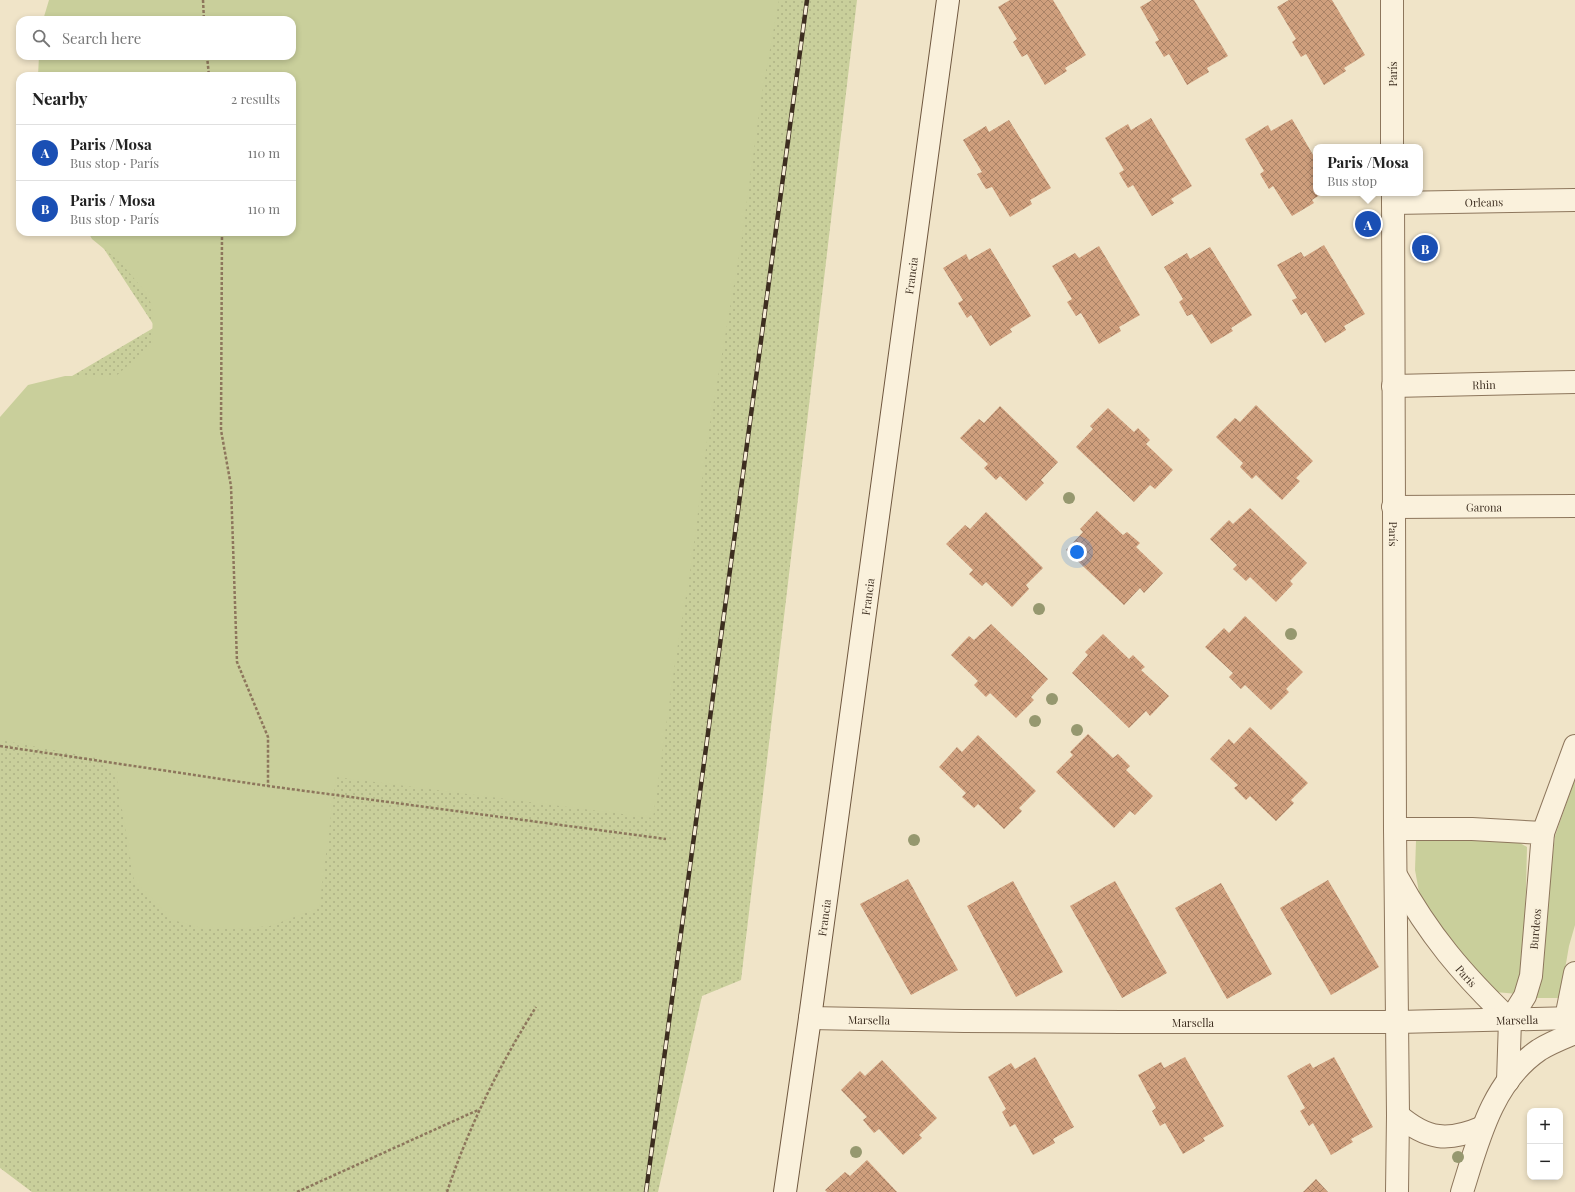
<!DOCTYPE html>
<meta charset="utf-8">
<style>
:root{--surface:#fff;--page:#f2f2f2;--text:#222;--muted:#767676;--line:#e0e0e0;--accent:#b45309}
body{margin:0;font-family:"Playfair Display",serif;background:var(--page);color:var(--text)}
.controls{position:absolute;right:12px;bottom:12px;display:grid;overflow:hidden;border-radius:8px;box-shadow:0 2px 6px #0003}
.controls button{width:36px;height:36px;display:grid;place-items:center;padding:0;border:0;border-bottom:1px solid var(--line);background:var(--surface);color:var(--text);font:20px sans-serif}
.you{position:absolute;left:1077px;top:552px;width:14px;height:14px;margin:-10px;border:3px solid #fff;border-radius:50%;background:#1a73e8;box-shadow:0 0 0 6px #1a73e833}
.badge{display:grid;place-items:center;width:26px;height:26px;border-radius:50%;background:var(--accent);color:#fff;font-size:13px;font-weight:700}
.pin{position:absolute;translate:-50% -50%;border:2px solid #fff;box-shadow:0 1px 4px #0006}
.popup{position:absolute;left:1313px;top:144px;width:110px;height:52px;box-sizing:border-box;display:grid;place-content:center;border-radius:8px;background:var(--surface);filter:drop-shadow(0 1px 3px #0005);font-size:13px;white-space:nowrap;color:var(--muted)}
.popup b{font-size:15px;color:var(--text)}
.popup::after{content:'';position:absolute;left:50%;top:100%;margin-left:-8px;border:8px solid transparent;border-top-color:var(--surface)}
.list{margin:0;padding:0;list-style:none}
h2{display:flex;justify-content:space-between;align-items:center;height:52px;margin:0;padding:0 16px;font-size:17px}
h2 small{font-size:13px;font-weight:400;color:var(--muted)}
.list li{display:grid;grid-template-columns:26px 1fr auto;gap:12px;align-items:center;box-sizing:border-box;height:56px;padding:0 16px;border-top:1px solid var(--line)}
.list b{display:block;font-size:15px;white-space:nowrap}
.list p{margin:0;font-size:13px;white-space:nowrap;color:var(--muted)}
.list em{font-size:13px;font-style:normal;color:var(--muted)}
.icon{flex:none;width:22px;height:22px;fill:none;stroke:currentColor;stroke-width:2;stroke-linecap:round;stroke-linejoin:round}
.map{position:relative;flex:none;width:1575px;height:1192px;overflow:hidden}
.search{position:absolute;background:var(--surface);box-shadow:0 2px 6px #0003;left:16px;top:16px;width:280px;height:44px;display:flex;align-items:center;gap:10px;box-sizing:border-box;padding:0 14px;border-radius:12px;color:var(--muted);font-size:15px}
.panel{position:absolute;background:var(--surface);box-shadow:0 2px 6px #0003;left:16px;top:72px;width:280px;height:164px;border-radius:12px}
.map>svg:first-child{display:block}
</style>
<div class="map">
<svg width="1575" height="1192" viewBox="0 0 1575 1192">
<defs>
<pattern id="grass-dots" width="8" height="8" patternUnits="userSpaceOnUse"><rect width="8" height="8" fill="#c9cf9b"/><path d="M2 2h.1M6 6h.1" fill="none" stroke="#aeb285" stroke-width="1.8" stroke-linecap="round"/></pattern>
<pattern id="building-cross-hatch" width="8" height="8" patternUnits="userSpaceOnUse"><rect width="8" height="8" fill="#cf9f7d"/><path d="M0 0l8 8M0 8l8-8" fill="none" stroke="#a98266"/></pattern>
</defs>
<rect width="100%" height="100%" fill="#f0e4c8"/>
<path fill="url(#grass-dots)" d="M69,0H857L741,980L702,996L658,1192H32L0,1168V590L50,389L155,327L93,232H292V20Z"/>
<g fill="#c9cf9b">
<path d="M49,0H779L761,99L741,244L707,441L692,560L676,656L653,818L336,777L319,908L270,926L236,929H205L173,920L134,880L116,774L101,759L0,740V417L28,385L65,376H116L152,344L153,307L143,289L120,262L92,239L88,232H292V76H38L39,56H292V20H43Z"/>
<path d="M1575,779V925L1569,946L1560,998H1535L1555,836Z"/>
<path d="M1513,839L1527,847L1524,975L1518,994L1495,992L1452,948L1419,892L1415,870L1416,841Z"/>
</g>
<g fill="url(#building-cross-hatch)">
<path d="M1010,0H1053L1086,55L1065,68L1067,71L1045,85L1027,54L1022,57L1013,42L1017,39L998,7Z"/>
<path d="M1152,0H1194L1228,56L1207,68L1209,72L1187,85L1169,54L1164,57L1155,42L1159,40L1140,7Z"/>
<path d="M1289,0H1332L1365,55L1344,68L1346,71L1324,85L1306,54L1301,57L1292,42L1296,39L1277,7Z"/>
<path d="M1151,118L1192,186L1171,199L1174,203L1152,216L1133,185L1128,188L1119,173L1124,170L1105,138L1128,124L1131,130Z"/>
<path d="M1292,119L1316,160V193H1323L1312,200L1314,203L1292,216L1273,186L1269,189L1260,174L1264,171L1245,139L1268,125L1271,131Z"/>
<path d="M1009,120L1051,188L1030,200L1032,204L1010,217L992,187L986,189L977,174L982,172L963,140L986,126L989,132Z"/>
<path d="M1324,245L1365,314L1344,326L1346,330L1325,343L1306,312L1301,315L1292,300L1297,298L1277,265L1301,252L1304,257Z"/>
<path d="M1099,246L1140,315L1119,327L1121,331L1099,344L1081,313L1076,316L1067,302L1072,299L1052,266L1075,253L1079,258Z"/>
<path d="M1210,247L1252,315L1231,328L1233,331L1211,344L1192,314L1187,316L1179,302L1183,299L1164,267L1187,253L1190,259Z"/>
<path d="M990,248L1031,316L1010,329L1012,332L990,346L971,315L967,318L958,303L963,300L943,268L966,254L969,260Z"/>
<path d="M1256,405L1313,461L1296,478L1300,481L1282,500L1256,475L1252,479L1240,467L1243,463L1216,437L1235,418L1240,422Z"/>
<path d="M1000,406L1058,462L1041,480L1044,483L1026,501L1000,476L996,480L984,468L988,464L960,438L979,419L984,423Z"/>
<path d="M1108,408L1134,432L1138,428L1150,440L1146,444L1173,470L1155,489L1150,485L1134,502L1076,447L1093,429L1090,426Z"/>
<path d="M1250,508L1307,563L1290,581L1293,584L1276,602L1250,577L1246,581L1233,569L1237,565L1210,539L1229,520L1233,524Z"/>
<path d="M1097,511L1123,535L1127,532L1140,543L1136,547L1163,573L1144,593L1140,588L1124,605L1066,550L1083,532L1080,529Z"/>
<path d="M986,512L1043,568L1026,585L1029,589L1012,607L986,582L982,586L969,574L973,570L946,544L965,525L970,529Z"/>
<path d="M1245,616L1303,672L1286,689L1289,692L1271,710L1245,685L1241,689L1229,677L1233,673L1205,647L1224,628L1229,633Z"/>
<path d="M991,624L1048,679L1031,697L1034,700L1016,718L990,693L986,697L974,685L978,681L951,655L969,636L974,640Z"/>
<path d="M1103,634L1129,659L1133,655L1145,667L1141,670L1169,696L1150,716L1146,711L1129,728L1072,673L1088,655L1085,652Z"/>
<path d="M1250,727L1308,783L1291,800L1294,803L1276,821L1250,796L1246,800L1234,788L1238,785L1210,759L1229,739L1234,744Z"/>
<path d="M1088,734L1113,758L1118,754L1130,766L1126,770L1153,796L1135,815L1130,811L1114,828L1056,772L1073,755L1070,752Z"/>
<path d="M978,735L1036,791L1019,808L1022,811L1004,829L978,804L974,808L962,797L966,793L939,767L957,747L962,752Z"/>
<path d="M908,879L958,970L911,995L860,904Z"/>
<path d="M1328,880L1379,967L1331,995L1280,908Z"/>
<path d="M1013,881L1063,972L1016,997L967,906Z"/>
<path d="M1115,881L1167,973L1122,998L1070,906Z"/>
<path d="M1221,883L1272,974L1227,999L1175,908Z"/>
<path d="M1035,1057L1074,1127L1053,1139L1055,1143L1033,1155L1015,1124L1010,1127L1002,1112L1006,1109L988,1077L1011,1063L1015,1069Z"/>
<path d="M1185,1057L1224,1126L1203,1138L1205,1141L1183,1154L1165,1123L1160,1126L1152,1111L1156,1108L1138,1075L1161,1062L1164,1068Z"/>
<path d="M1334,1057L1373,1127L1351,1139L1353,1142L1331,1155L1313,1123L1309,1126L1300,1111L1305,1108L1287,1076L1310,1063L1313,1068Z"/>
<path d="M882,1060L937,1118L919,1135L922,1138L903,1155L879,1129L874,1133L863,1120L867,1117L841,1090L860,1071L865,1076Z"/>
<path d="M867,1160L897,1192H827L825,1190L845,1172L850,1176Z"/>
<path d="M1316,1179L1328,1192H1303Z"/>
</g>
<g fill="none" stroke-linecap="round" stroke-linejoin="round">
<defs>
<g id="street">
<path d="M1392,0V147"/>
<path id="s1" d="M1393,193L1395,829L1398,1115L1397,1192"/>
<path id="s2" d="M1393,203L1575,200"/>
<path id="s3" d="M1393,386L1575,382"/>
<path id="s4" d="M1393,507L1575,506"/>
<path d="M1395,829H1472L1543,833L1531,976L1525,996L1510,1020"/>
<path d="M1543,833L1575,746"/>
<path id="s5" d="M1397,877C1429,935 1462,974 1510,1020L1508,1081"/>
<path id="s6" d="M810,1018L964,1021L1121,1022H1397L1575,1018"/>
<path d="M1566,1018L1575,973"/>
<path d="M1398,1115C1427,1140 1448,1142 1483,1127"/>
<path d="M1462,1192C1478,1141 1492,1082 1539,1050C1550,1043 1563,1038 1575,1033"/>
</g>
<g id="secondary">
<path id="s7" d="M785,1192L810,1018L948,0"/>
</g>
</defs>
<use href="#street" stroke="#8d765c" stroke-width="24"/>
<use href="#secondary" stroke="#6f573f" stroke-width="24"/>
<g stroke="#8d765c" stroke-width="2.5" stroke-dasharray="3 2" stroke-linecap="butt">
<path d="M203,0L204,20"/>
<path d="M207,56L209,76"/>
<path d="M222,232L221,430L231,486L237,662L268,737V786"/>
<path d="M0,746L268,786L666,839"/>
<path d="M297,1192L478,1110"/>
<path d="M447,1192C469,1126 499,1066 536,1007"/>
</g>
<use href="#street" stroke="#faf1dc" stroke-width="22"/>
<use href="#secondary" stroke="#faf1dc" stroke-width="22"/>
<defs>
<path id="rail" d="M646,1192L807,0"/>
</defs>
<use href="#rail" stroke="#3d2e20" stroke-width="4.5"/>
<use href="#rail" stroke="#f7eed8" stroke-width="3" stroke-dasharray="9" stroke-linecap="butt"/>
</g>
<g fill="#96986f">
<circle cx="1069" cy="498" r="6"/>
<circle cx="1039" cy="609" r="6"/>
<circle cx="1291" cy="634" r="6"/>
<circle cx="1052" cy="699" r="6"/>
<circle cx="1035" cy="721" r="6"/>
<circle cx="1077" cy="730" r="6"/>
<circle cx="914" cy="840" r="6"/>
<circle cx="856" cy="1152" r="6"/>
<circle cx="1458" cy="1157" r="6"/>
</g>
<g text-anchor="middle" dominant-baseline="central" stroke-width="3" stroke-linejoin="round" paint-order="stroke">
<g font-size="11" fill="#3d2e20" stroke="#f7eed8">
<text transform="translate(1392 74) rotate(-90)">París</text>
<text stroke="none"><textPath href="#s2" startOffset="91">Orleans</textPath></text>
<text stroke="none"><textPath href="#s7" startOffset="925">Francia</textPath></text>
<text stroke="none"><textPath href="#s3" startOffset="91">Rhin</textPath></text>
<text stroke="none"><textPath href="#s4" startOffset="91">Garona</textPath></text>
<text stroke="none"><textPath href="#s1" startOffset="341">París</textPath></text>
<text stroke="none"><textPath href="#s7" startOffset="601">Francia</textPath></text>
<text stroke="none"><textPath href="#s7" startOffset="277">Francia</textPath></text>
<text transform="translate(1535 929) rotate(-85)">Burdeos</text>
<text stroke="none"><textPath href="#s5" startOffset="121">París</textPath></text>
<text stroke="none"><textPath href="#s6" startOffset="59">Marsella</textPath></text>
<text stroke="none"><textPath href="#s6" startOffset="707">Marsella</textPath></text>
<text stroke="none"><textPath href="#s6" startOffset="383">Marsella</textPath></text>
</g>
</g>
</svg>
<div class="controls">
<button>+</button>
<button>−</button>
</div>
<div class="you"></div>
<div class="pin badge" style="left:1368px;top:224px;background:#1a4fb4">A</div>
<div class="popup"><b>Paris /Mosa</b>Bus stop</div>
<div class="pin badge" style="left:1425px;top:248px;background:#1a4fb4">B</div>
<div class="search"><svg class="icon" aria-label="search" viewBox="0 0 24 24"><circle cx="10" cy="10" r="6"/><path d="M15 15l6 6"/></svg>Search here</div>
<section class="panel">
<h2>Nearby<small>2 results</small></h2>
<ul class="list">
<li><span class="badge" style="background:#1a4fb4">A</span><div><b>Paris /Mosa</b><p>Bus stop · París</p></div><em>110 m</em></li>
<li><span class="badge" style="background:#1a4fb4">B</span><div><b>Paris / Mosa</b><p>Bus stop · París</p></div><em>110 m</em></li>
</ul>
</section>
</div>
